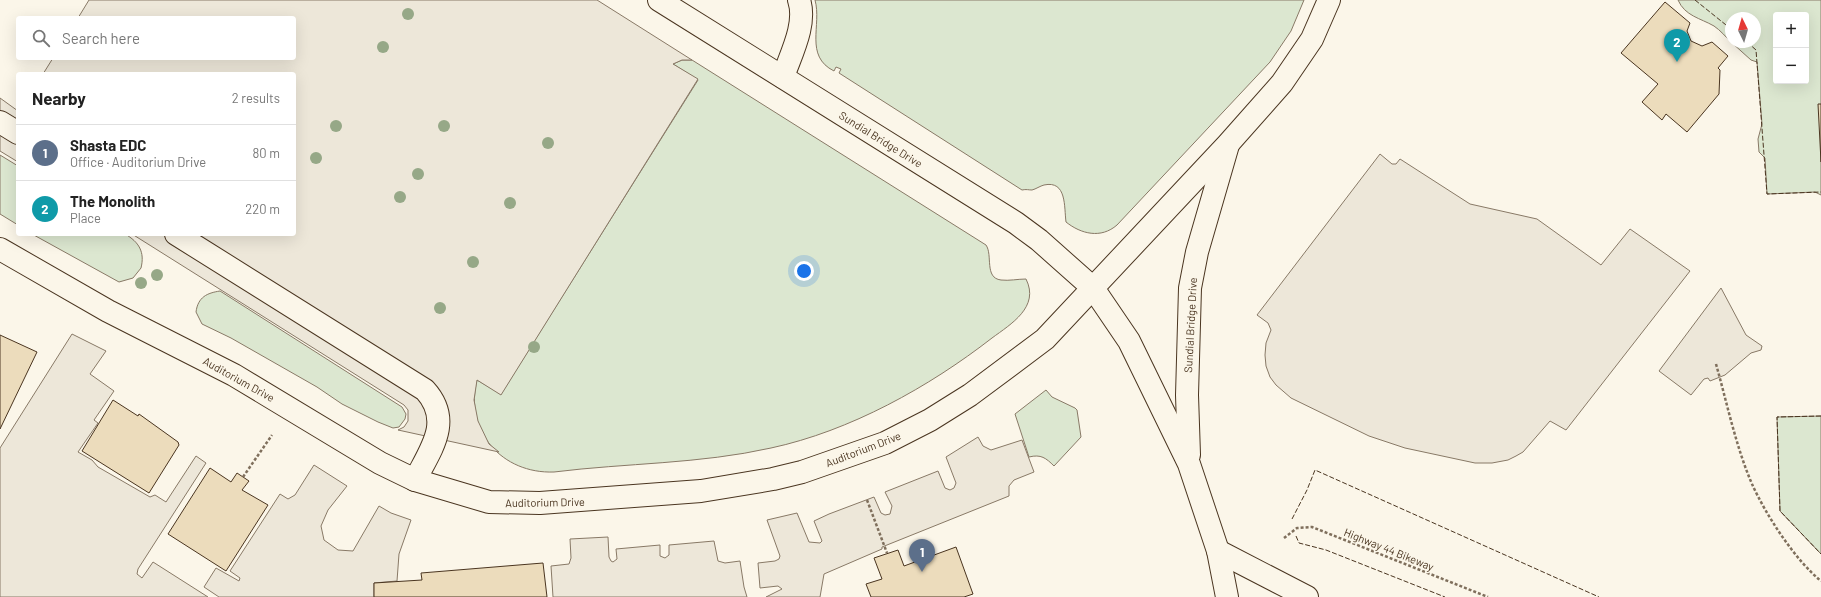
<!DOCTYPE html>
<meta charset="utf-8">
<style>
:root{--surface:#fff;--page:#f6f6f6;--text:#222;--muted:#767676;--line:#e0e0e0;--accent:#1a73e8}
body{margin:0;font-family:Barlow,sans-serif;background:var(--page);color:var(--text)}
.controls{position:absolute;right:12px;top:12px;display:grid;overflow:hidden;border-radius:4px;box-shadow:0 4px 16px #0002}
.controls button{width:36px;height:36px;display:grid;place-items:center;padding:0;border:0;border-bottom:1px solid var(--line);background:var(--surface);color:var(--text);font:20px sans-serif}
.compass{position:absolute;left:1725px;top:12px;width:36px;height:36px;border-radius:50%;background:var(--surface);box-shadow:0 4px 16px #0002;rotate:355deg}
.you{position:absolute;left:804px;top:271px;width:14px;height:14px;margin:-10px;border:3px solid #fff;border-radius:50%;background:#1a73e8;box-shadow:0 0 0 6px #1a73e833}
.badge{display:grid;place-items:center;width:26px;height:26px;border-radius:50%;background:var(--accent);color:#fff;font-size:13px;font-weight:700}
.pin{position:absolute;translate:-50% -33px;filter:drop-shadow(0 1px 2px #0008)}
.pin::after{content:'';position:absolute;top:21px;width:14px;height:12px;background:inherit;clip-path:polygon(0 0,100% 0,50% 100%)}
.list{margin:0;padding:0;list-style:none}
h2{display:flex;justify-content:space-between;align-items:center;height:52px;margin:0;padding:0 16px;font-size:17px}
h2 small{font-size:13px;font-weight:400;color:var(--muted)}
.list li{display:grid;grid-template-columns:26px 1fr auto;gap:12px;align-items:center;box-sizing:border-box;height:56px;padding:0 16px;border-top:1px solid var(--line)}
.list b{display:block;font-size:15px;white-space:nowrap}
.list p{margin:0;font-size:13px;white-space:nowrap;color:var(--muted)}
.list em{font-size:13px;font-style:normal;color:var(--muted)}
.icon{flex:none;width:22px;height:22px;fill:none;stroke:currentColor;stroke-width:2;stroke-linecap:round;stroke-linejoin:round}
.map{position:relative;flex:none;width:1821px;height:597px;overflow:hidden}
.search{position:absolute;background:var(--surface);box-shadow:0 4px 16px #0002;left:16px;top:16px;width:280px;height:44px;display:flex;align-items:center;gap:10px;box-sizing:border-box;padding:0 14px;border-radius:4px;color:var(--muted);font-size:15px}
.panel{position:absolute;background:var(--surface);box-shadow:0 4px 16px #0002;left:16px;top:72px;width:280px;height:164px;border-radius:4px}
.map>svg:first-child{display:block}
</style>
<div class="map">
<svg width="1821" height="597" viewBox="0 0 1821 597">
<rect width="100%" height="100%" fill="#fbf6e9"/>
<g fill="#dce7d0" stroke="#887966" fill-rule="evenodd">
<path d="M815,0H1304L1291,31L1270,62L1117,225C1101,239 1081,234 1066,222C1064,207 1067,180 1044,185C1040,186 1036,189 1032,190C1029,190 1026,189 1022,190L839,73L841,69L836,67L834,71C804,56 822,25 815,0Z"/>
<path d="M1678,0H1821V195L1815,192L1767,194L1765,158L1759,152L1758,139L1762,124L1757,62L1751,60L1731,42H1755V18H1731V42C1726,37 1720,30 1714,26C1700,18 1685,16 1678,0ZM1776,15H1806V81H1776Z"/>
<path d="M682,60H692L986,245C993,255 984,278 1001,280C1009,281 1018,279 1026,279C1040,307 1011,324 992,338C929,387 850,431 771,448C700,464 626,463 554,472C502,474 464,431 477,380L501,394L698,80L673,64Z"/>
<path d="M0,155L18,166V225L0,214Z"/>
<path d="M32,234H125C139,242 145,252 141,268L133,278L119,282Z"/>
<path d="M220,291L402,407L406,414L405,419L399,427L393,428L378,422L342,404L317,387L231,338L202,324L196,312C198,297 207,293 220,291Z"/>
<path d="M1046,390L1052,397L1075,408L1077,410L1081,437L1054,466C1046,458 1041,454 1029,457L1015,414Z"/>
<path d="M1821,416V554L1780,511L1777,417Z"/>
</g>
<g fill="#ede7d9" stroke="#887966">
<path d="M89,0H597L692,60H682L673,64L698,79L501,395L477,380L474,400L478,421L489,444L499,452L398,430L404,427L408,421V410L404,405L132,234H294V74H43L53,58H294V18H78Z"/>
<path d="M0,98L18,111V162L0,151Z"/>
<path d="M1380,154L1392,164H1396L1400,159L1470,204L1537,219L1601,265L1630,229L1690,271L1566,430L1550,421L1523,452L1516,456L1508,460L1492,463H1475L1405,448L1369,436L1291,398L1276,385L1270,377L1266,366L1265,355L1266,343L1271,330L1268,323L1257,315Z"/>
<path d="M1721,288L1746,335L1762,346L1761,350L1751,353L1725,375L1710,381L1708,378L1704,379L1691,395L1659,371Z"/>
<path d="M72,334L106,351L90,374L114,391L94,420L98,423L78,452L92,460L98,467L150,497L155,495L166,502L196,456L206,463L138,569L137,574L142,578L153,562L208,597H0V448Z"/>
<path d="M978,437L983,446L991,450L1022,440L1034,472L1014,480L1009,486V496L882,547V549L824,574L820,597H766L782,589L778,586L760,588L758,563L775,561L779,559L780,556L767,520L797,513L809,542L820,543L822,541L814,521L829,514L874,497L881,513L885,515L890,514L892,506L885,492L938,471L945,488L950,490L954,488L956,483L946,457Z"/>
<path d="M314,465L347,486L328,510L321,526L324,540L338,550L353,551L379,506L391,513L411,520L399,554L397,581L374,583V597H219L204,587L216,568L239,581L240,578L230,571L280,494L288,499L295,495Z"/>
<path d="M608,537L609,557L611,561L613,562L617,559L616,549L660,545V556L665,558L669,555V545L714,541L718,561L725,563L740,561L744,587L747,597H553L551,566L569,564L571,558L570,539Z"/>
</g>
<g fill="#ecdcbc" stroke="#4a3520">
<path d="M1665,2L1690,23L1687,31L1691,41L1702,46L1712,42L1728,56L1718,68L1720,70L1719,94L1687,132L1666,114L1662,120L1642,102L1658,84L1621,53Z"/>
<path d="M1818,104H1821V162Z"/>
<path d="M0,335L37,352L0,429Z"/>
<path d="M113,400L138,416L139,414L178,442L179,445L149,493L82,451Z"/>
<path d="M210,468L231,482L237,473L249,481L242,490L268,505L226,571L168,534Z"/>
<path d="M956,547L973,594L964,597H871L866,584L882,579L874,558L898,550L904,566Z"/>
<path d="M543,563L547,597H374V583L422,580L421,573Z"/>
</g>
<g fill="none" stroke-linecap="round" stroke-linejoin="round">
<defs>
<g id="minor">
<path d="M659,0L1016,223L1039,240L1093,288L1129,341L1189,464L1218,551L1227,597"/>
<path d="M783,77C791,54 807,24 799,0"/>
<path d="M0,122L18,133"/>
<path d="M176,234L425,390C453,421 431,449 415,480"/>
<path d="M0,249L108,311L234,375L380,463L415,480L489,502L540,503L701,491L773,479L802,472L885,443L930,420L970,395L1045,339L1228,144L1282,83L1312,39L1329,0"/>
<path d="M1189,455L1187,395L1190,288L1197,252L1228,145"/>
</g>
<path id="highway" d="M1218,551L1307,597"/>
</defs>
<use href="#minor" stroke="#4a3520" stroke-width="24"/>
<use href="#highway" stroke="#4a3520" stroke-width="24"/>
<g stroke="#7f6f5c" stroke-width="2.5" stroke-dasharray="3 2" stroke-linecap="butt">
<path d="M1716,364C1727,403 1736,447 1752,484C1766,515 1795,560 1821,581"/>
<path d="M243,477L272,435"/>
<path d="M867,500L887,553"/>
<path d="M1284,538L1297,528L1312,527L1488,597"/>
</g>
<use href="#minor" stroke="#fbf6e9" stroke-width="22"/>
<use href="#highway" stroke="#fbf6e9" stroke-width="22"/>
<g stroke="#4a3520" stroke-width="1" stroke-dasharray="5 2" stroke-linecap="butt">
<path d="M1695,0L1731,29"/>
<path d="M1747,42L1756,50L1767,194L1821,192"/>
<path d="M1821,416L1777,417L1780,511L1821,554"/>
<path d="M1292,519L1307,490L1315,470L1599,597"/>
<path d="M1296,536L1299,543L1326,550L1445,597"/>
</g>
</g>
<g fill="#96a887">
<circle cx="408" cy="14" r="6"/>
<circle cx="383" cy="47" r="6"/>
<circle cx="336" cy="126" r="6"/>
<circle cx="444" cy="126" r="6"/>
<circle cx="548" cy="143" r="6"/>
<circle cx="316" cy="158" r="6"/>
<circle cx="418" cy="174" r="6"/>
<circle cx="400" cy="197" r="6"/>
<circle cx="510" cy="203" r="6"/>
<circle cx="473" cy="262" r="6"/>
<circle cx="157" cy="275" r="6"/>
<circle cx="141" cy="283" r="6"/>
<circle cx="440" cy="308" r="6"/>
<circle cx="534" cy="347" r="6"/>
</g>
<g text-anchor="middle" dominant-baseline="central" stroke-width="3" stroke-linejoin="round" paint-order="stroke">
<g font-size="11" fill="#4a3520" stroke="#fbf6e9">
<text transform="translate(881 139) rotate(32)">Sundial Bridge Drive</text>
<text transform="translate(1190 325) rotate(-87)">Sundial Bridge Drive</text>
<text transform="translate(239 379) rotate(29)">Auditorium Drive</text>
<text transform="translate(863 449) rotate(-21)">Auditorium Drive</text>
<text transform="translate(545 502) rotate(-1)">Auditorium Drive</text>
<text transform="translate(1389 549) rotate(22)">Highway 44 Bikeway</text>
</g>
</g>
</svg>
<div class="controls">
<button>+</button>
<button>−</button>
</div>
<svg class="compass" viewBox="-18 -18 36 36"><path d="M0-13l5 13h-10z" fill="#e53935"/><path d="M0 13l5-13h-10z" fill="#767676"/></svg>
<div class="you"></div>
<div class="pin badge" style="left:922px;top:572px;background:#5c6f8a">1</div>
<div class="pin badge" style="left:1677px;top:62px;background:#0f9aa8">2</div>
<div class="search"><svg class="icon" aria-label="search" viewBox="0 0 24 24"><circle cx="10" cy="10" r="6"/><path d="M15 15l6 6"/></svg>Search here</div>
<section class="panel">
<h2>Nearby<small>2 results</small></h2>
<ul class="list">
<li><span class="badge" style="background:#5c6f8a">1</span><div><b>Shasta EDC</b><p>Office · Auditorium Drive</p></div><em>80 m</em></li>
<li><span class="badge" style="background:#0f9aa8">2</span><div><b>The Monolith</b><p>Place</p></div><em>220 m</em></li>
</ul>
</section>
</div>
